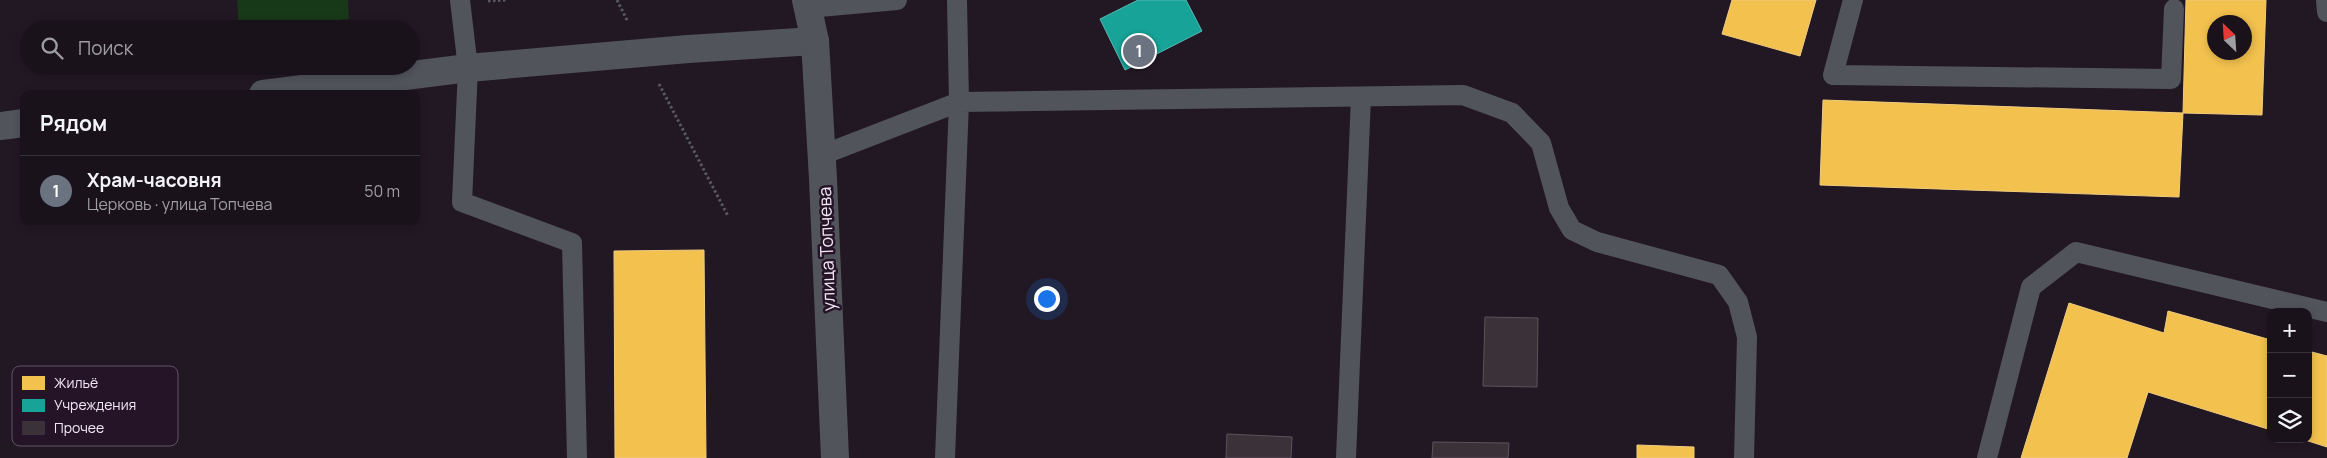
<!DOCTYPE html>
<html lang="ru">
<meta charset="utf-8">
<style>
:root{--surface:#1a121b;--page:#231b24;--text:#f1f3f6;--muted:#9f9ea3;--line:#38323a;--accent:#0f766e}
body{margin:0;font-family:Manrope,sans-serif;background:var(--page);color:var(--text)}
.controls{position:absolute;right:15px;bottom:15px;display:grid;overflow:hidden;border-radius:10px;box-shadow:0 2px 8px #0003}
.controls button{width:45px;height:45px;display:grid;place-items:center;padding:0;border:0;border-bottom:1px solid var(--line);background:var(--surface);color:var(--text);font:25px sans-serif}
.compass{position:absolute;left:2207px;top:15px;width:45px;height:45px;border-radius:50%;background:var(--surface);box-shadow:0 2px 8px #0003;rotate:335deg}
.you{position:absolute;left:1046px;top:298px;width:18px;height:18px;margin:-12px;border:4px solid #fff;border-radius:50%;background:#1a73e8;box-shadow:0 0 0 8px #1a73e833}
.badge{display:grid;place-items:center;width:32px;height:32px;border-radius:50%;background:var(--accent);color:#fff;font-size:16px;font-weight:700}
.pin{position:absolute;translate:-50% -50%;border:2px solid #fff;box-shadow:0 1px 5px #0006}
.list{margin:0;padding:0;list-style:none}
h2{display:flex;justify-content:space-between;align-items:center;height:65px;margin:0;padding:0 20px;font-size:21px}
h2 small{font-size:16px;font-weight:400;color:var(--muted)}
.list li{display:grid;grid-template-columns:32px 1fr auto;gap:15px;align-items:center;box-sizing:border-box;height:70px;padding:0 20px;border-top:1px solid var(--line)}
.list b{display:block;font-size:19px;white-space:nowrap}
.list p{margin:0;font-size:16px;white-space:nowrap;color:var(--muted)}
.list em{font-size:16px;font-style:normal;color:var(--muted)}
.icon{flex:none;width:28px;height:28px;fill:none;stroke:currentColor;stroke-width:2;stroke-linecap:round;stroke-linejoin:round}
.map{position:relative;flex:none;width:2327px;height:458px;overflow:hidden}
.search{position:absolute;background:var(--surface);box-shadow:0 2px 8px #0003;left:20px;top:20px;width:400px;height:55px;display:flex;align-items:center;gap:12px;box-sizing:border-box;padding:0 18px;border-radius:28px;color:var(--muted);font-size:19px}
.panel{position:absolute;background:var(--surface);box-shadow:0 2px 8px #0003;left:20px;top:90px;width:400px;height:135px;border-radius:10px}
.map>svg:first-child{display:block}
</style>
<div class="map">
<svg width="2327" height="458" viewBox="0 0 2327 458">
<rect width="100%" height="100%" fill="#221824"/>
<path fill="#183918" d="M237,0H348L349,19L239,28Z"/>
<g fill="#f2c14e" stroke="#f2cc80" fill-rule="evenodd">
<path d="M1732,0H1816L1800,56L1722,34Z"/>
<path d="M2186,0H2266L2262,115L2183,113ZM2214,22H2244V52H2214Z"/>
<path d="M1823,100L2183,113L2179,197L1820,185Z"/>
<path d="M704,250L706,458H615L614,251Z"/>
<path d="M2069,303L2164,333L2168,311L2271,340V430L2148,392L2127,458H2021Z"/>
<path d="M2308,351L2327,356V447L2302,439H2308Z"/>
<path d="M1637,445L1694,447V458H1637Z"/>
</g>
<path fill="#17a398" stroke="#59b7b4" d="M1138,0H1186L1202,31L1125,70L1100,19Z"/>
<g fill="#3b3139" stroke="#5e535c">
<path d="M1485,317L1538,318L1537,387L1483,386Z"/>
<path d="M1227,434L1292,437L1291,458H1226Z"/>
<path d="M1433,442L1509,443L1508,458H1432Z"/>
</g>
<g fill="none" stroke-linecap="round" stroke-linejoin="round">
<g stroke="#585860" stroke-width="3" stroke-dasharray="2.5 2.5" stroke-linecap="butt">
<path d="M617,0L628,22"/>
<path d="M488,1L508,0"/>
<path d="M659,84L728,216"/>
</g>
<g stroke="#52545c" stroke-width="20">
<path d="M460,0L468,68L462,202L572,243L577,458"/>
<path d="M1853,0L1833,75L2171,79L2174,9"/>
<path d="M2326,0L2327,12"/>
<path d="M808,8L897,0"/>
<path d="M822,155L959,102L957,0"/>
<path d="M945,458L959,102L1463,95L1512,113L1541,143L1559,208L1572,230L1597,242L1719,275L1738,302L1747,337L1744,458"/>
<path d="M1346,458L1361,97"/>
<path d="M1987,458L2031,287L2076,252L2327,312"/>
</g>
<g stroke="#52545c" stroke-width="28">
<path d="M263,94L468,68L688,49L815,41"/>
<path d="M0,126L24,123"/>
</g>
<path stroke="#52545c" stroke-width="28" d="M806,0L815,41L823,179L835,458"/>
</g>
<g text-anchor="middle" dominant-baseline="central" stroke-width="5" stroke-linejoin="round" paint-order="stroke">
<g font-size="18" fill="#f3e7f5" stroke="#251428">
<text transform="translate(826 249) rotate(-92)">улица Топчева</text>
</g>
</g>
<rect x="12" y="366" width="166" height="80" rx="8" fill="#251428" stroke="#635366" stroke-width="1"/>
<rect x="22" y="376" width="23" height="14" fill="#f2c14e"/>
<rect x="22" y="399" width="23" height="13" fill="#17a398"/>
<rect x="22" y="421" width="23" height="14" fill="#3b3139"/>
<g font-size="14" fill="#f3e7f5">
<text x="54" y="388">Жильё</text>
<text x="54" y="410">Учреждения</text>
<text x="54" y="433">Прочее</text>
</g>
</svg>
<div class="controls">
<button>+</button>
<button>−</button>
<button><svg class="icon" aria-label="layers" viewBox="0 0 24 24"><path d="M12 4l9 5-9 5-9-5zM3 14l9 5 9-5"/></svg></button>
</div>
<svg class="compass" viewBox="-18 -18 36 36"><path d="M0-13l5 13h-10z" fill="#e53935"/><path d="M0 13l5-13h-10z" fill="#9f9ea3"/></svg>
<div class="you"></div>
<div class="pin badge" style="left:1139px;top:51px;background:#6b7280">1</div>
<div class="search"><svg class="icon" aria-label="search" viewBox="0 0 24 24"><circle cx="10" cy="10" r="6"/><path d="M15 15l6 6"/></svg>Поиск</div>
<section class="panel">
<h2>Рядом<small></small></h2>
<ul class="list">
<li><span class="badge" style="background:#6b7280">1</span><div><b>Храм-часовня</b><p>Церковь · улица Топчева</p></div><em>50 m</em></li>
</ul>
</section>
</div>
